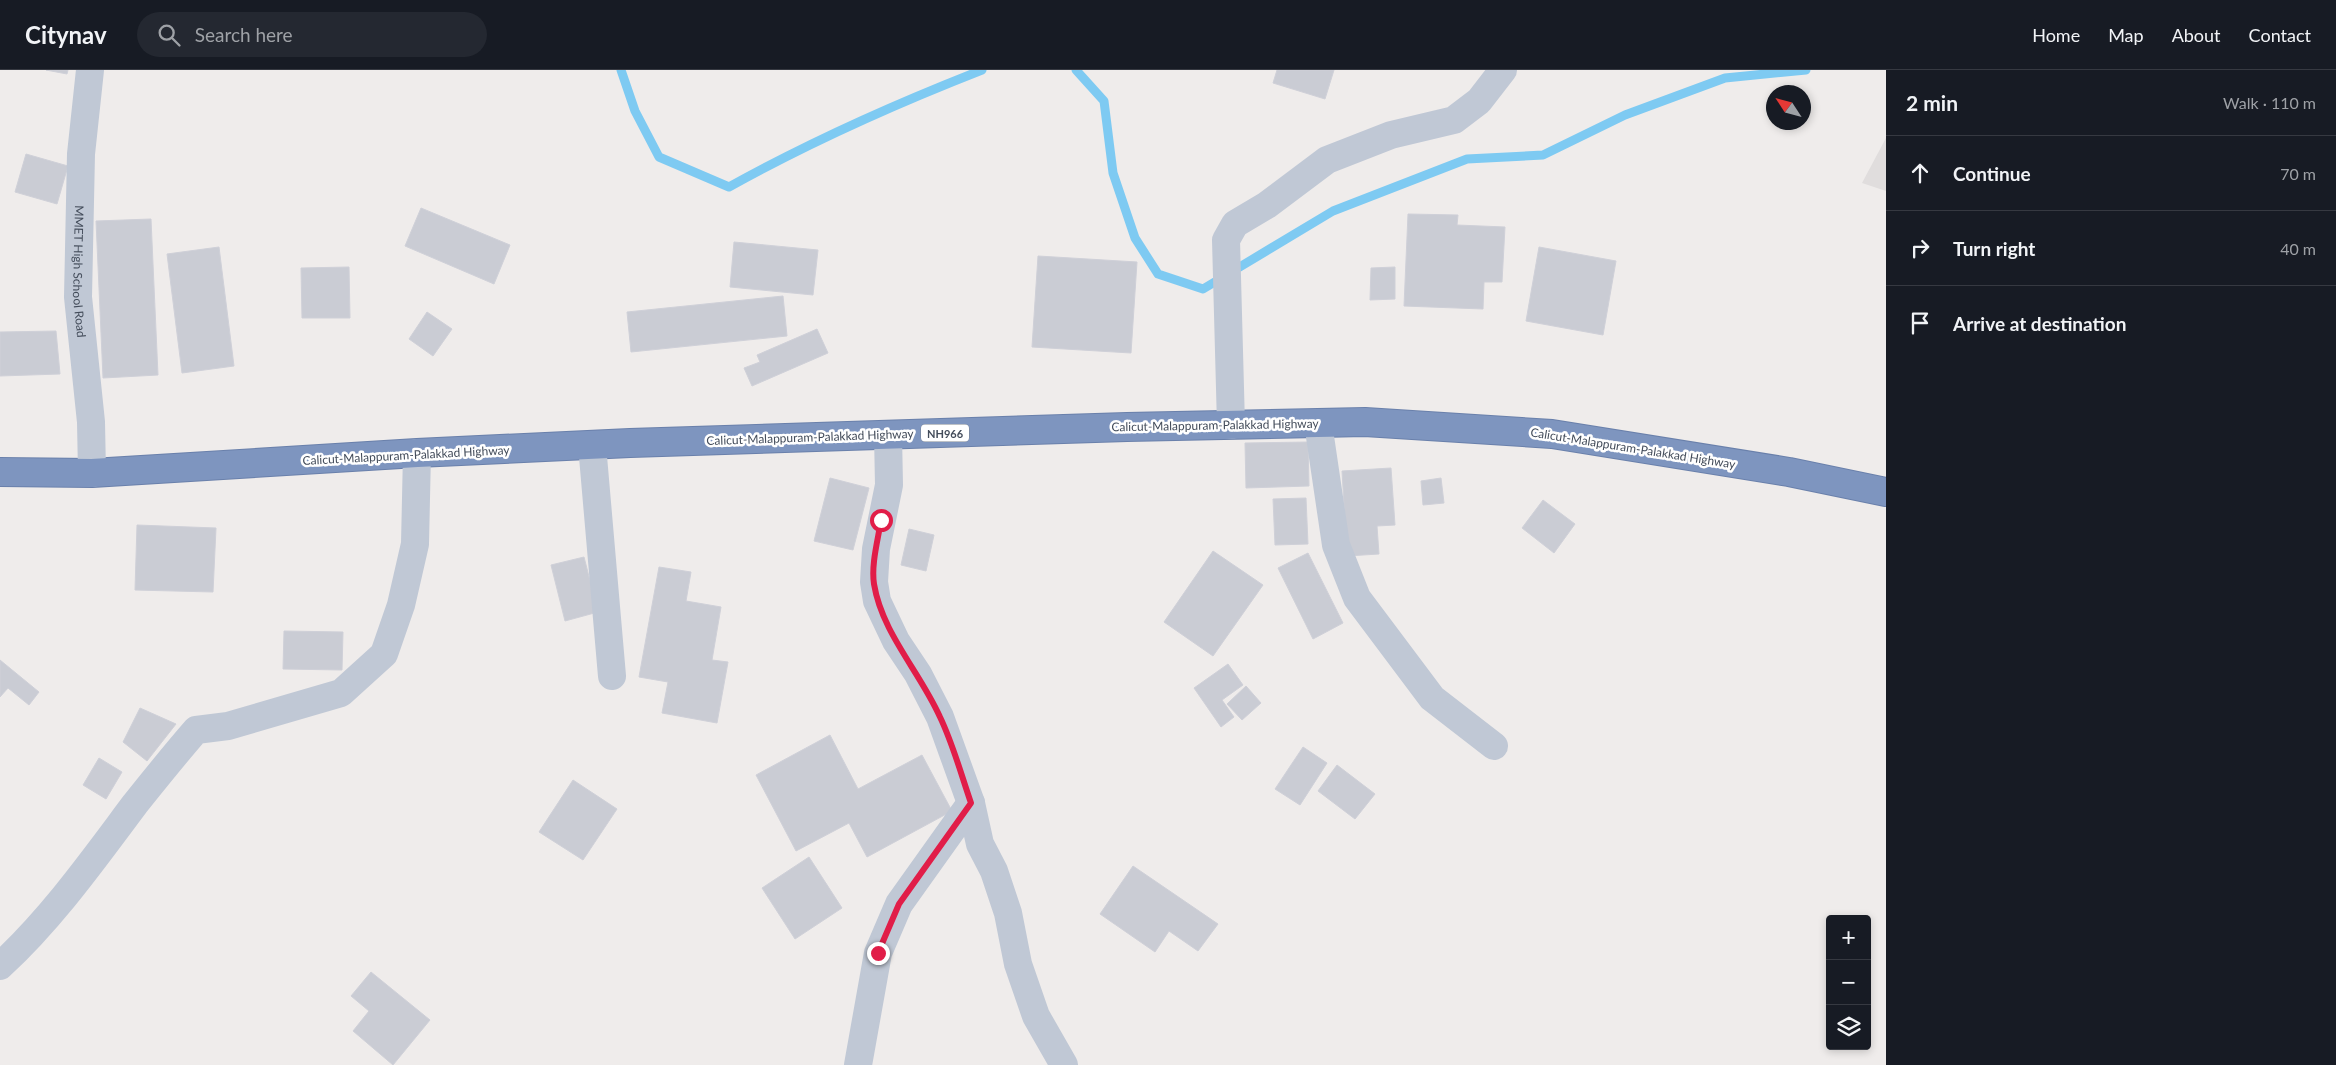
<!DOCTYPE html>
<meta charset="utf-8">
<style>
:root{--surface:#171b24;--page:#242831;--text:#f1f3f6;--muted:#9ea1a6;--line:#363941}
body{margin:0;font-family:Lato,sans-serif;background:var(--page);color:var(--text)}
.controls{position:absolute;right:15px;bottom:15px;display:grid;overflow:hidden;border-radius:5px;box-shadow:0 2px 8px #0003}
.controls button{width:45px;height:45px;display:grid;place-items:center;padding:0;border:0;border-bottom:1px solid var(--line);background:var(--surface);color:var(--text);font:25px sans-serif}
.compass{position:absolute;left:1766px;top:15px;width:45px;height:45px;border-radius:50%;background:var(--surface);box-shadow:0 2px 8px #0003;rotate:306deg}
.stop{position:absolute;width:15px;height:15px;margin:-11px;border:4px solid #e11d48;border-radius:50%;background:#fff}
.stop.end{background:#e11d48;border-color:#fff;box-shadow:0 1px 5px #0008}
.list{margin:0;padding:0;list-style:none}
h2{display:flex;justify-content:space-between;align-items:center;height:65px;margin:0;padding:0 20px;font-size:21px}
h2 small{font-size:16px;font-weight:400;color:var(--muted)}
.list li{display:grid;grid-template-columns:32px 1fr auto;gap:15px;align-items:center;box-sizing:border-box;height:75px;padding:0 20px;border-top:1px solid var(--line)}
.list b{display:block;font-size:19px;white-space:nowrap}
.list em{font-size:16px;font-style:normal;color:var(--muted)}
.icon{flex:none;width:28px;height:28px;fill:none;stroke:currentColor;stroke-width:2;stroke-linecap:round;stroke-linejoin:round}
.map{position:relative;flex:none;width:1886px;height:995px;overflow:hidden}
header{display:flex;align-items:center;gap:30px;box-sizing:border-box;height:70px;padding:0 25px;background:var(--surface);border-bottom:1px solid var(--line)}
header strong{font-size:24px}
nav{display:flex;gap:28px;margin-inline-start:auto;font-size:18px}
.search{width:350px;height:45px;background:var(--page);display:flex;align-items:center;gap:12px;box-sizing:border-box;padding:0 18px;border-radius:28px;color:var(--muted);font-size:19px}
main{display:flex}
aside{flex:1;background:var(--surface)}
.map>svg:first-child{display:block}
</style>
<header>
<strong>Citynav</strong>
<div class="search"><svg class="icon" aria-label="search" viewBox="0 0 24 24"><circle cx="10" cy="10" r="6"/><path d="M15 15l6 6"/></svg>Search here</div>
<nav><a>Home</a><a>Map</a><a>About</a><a>Contact</a></nav>
</header>
<main>
<div class="map">
<svg width="1886" height="995" viewBox="0 0 1886 995">
<rect width="100%" height="100%" fill="#efeceb"/>
<path fill="#e0dddd" d="M1886,68V121L1862,113Z"/>
<g fill="none" stroke-linecap="round" stroke-linejoin="round">
<g stroke="#7ecaf2" stroke-width="9">
<path d="M621,0L635,41L659,87L729,117C810,72 895,34 982,0"/>
<path d="M1076,0L1104,31L1113,103L1135,168L1158,204L1203,219L1333,141L1467,89L1543,85L1625,45L1725,8L1806,0"/>
</g>
</g>
<g fill="#caccd4" stroke="#cfd0d8">
<path d="M46,0H68L67,4Z"/>
<path d="M1277,0H1334L1325,29L1273,13Z"/>
<path d="M26,84L68,96L57,134L15,122Z"/>
<path d="M421,138L510,175L494,214L405,176Z"/>
<path d="M1408,144L1458,145L1457,155L1505,157L1502,212H1484L1483,239L1404,236Z"/>
<path d="M151,149L158,305L103,308L96,151Z"/>
<path d="M734,172L818,180L813,225L730,217Z"/>
<path d="M219,177L234,296L182,303L167,184Z"/>
<path d="M1539,177L1616,191L1603,265L1526,251Z"/>
<path d="M1038,186L1137,192L1131,283L1032,277Z"/>
<path d="M349,197L350,248H302L301,198Z"/>
<path d="M1395,197V229L1370,230L1371,198Z"/>
<path d="M783,226L787,266L631,282L627,242Z"/>
<path d="M427,242L452,259L433,286L409,269Z"/>
<path d="M817,259L828,283L752,316L744,298L760,292L757,285Z"/>
<path d="M56,261L60,304L0,306V262Z"/>
<path d="M1308,372L1309,416L1246,418L1245,373Z"/>
<path d="M1391,398L1395,455L1377,456L1379,484L1347,486L1342,401Z"/>
<path d="M830,408L869,418L853,480L814,471Z"/>
<path d="M1441,408L1444,433L1423,435L1421,411Z"/>
<path d="M1306,428L1308,474L1275,475L1273,429Z"/>
<path d="M1543,430L1575,454L1554,483L1522,458Z"/>
<path d="M137,455L216,458L213,522L135,520Z"/>
<path d="M909,459L934,465L926,501L901,495Z"/>
<path d="M1213,481L1263,515L1213,586L1164,552Z"/>
<path d="M1308,483L1343,553L1313,569L1278,498Z"/>
<path d="M584,487L598,542L565,551L551,495Z"/>
<path d="M659,497L691,502L686,531L721,537L712,590L728,592L717,653L662,643L668,612L639,607Z"/>
<path d="M284,561L343,562L342,600L283,599Z"/>
<path d="M0,590L39,622L29,635L8,618L0,627Z"/>
<path d="M1228,594L1243,615L1222,630L1234,647L1221,657L1194,618Z"/>
<path d="M1246,616L1261,633L1242,650L1227,634Z"/>
<path d="M140,638L176,654L147,691L123,672Z"/>
<path d="M830,665L858,719L922,685L952,741L867,787L849,753L796,781L756,705Z"/>
<path d="M1303,677L1327,693L1300,735L1275,719Z"/>
<path d="M99,688L122,702L106,729L83,715Z"/>
<path d="M1337,695L1375,724L1355,749L1318,721Z"/>
<path d="M573,710L617,739L583,790L539,762Z"/>
<path d="M809,787L842,838L795,869L762,818Z"/>
<path d="M1133,796L1218,854L1198,881L1169,861L1155,882L1100,844Z"/>
<path d="M371,902L430,950L393,995L353,961L369,941L351,926Z"/>
</g>
<g fill="none" stroke-linecap="round" stroke-linejoin="round">
<defs>
<path id="highway" d="M0,402L92,403L417,383L630,373L1127,357L1365,352L1552,364L1789,402L1886,422"/>
</defs>
<use href="#highway" stroke="#6a80ab" stroke-width="30"/>
<g stroke="#c0c8d5" stroke-width="28">
<path id="s1" d="M90,0L81,84L78,227L91,352L92,403"/>
<path d="M1318,353L1336,475L1357,528L1432,628L1494,676"/>
<path d="M1231,355L1226,170L1235,154L1267,135L1327,90L1391,65L1454,50L1479,31L1503,0"/>
<path d="M888,365L889,415L876,479L874,512L877,531L896,571L918,604L940,647L971,733L980,774L994,801L1008,843L1018,894L1036,946L1064,995"/>
<path d="M592,375L612,606"/>
<path d="M0,896C52,848 93,790 135,734C155,709 175,684 196,660L228,656L341,623L384,584L401,535L415,474L417,383"/>
<path d="M858,995L878,883L899,834L971,733"/>
</g>
<use href="#highway" stroke="#7e95bf" stroke-width="28"/>
</g>
<g fill="none" stroke-linecap="round" stroke-linejoin="round">
<path stroke="#e11d48" stroke-width="6" d="M878,883L899,834L971,733C961,704 953,674 940,647C920,602 882,563 874,514C871,494 878,470 881,450"/>
</g>
<g text-anchor="middle" dominant-baseline="central" stroke-width="5" stroke-linejoin="round" paint-order="stroke">
<rect fill="#fff" stroke="#7b828c" stroke-width="1" x="921" y="354.5" width="48" height="17" rx="4"/>
<g font-size="11" font-weight="bold" fill="#434c5a">
<text x="945" y="363">NH966</text>
</g>
<g font-size="12" fill="#434c5a" stroke="#fff">
<text stroke="none"><textPath href="#s1" startOffset="202">MMET High School Road</textPath></text>
<text transform="translate(1215 355) rotate(-1)">Calicut-Malappuram-Palakkad Highway</text>
<text transform="translate(810 367) rotate(-2)">Calicut-Malappuram-Palakkad Highway</text>
<text transform="translate(1633 378) rotate(9)">Calicut-Malappuram-Palakkad Highway</text>
<text transform="translate(406 385) rotate(-3)">Calicut-Malappuram-Palakkad Highway</text>
</g>
</g>
</svg>
<div class="controls">
<button>+</button>
<button>−</button>
<button><svg class="icon" aria-label="layers" viewBox="0 0 24 24"><path d="M12 4l9 5-9 5-9-5zM3 14l9 5 9-5"/></svg></button>
</div>
<svg class="compass" viewBox="-18 -18 36 36"><path d="M0-13l5 13h-10z" fill="#e53935"/><path d="M0 13l5-13h-10z" fill="#9ea1a6"/></svg>
<div class="stop" style="left:881px;top:450px"></div>
<div class="stop end" style="left:878px;top:883px"></div>
</div>
<aside>
<h2>2 min<small>Walk · 110 m</small></h2>
<ul class="list">
<li><svg class="icon" aria-label="ahead" viewBox="0 0 24 24"><path d="M12 20V5M6 11l6-6 6 6"/></svg><div><b>Continue</b></div><em>70 m</em></li>
<li><svg class="icon" aria-label="right" viewBox="0 0 24 24"><path d="M7 20v-9h11M14 6l5 5-5 5"/></svg><div><b>Turn right</b></div><em>40 m</em></li>
<li><svg class="icon" aria-label="arrive" viewBox="0 0 24 24"><path d="M6 21V4h12l-3 4 3 4H6"/></svg><div><b>Arrive at destination</b></div></li>
</ul>
</aside>
</main>
